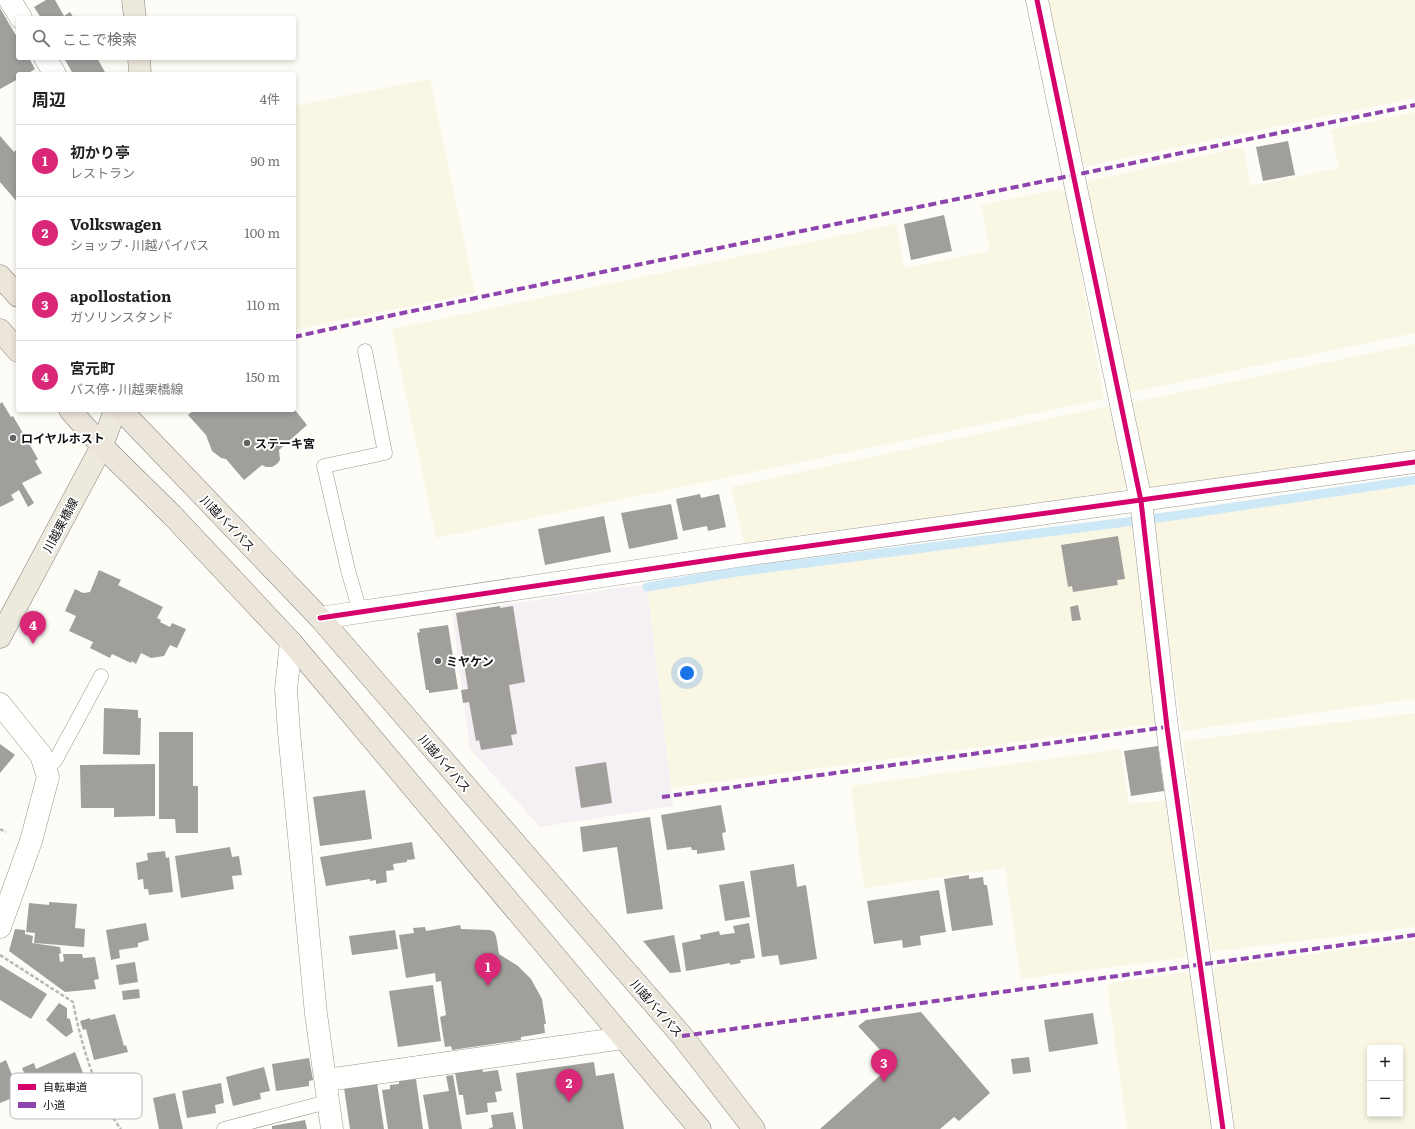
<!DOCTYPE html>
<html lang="ja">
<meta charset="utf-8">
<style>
:root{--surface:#fff;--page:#f6f6f6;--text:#202124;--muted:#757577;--line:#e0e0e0;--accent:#db2777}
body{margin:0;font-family:Literata,"Noto Sans JP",serif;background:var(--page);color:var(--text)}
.controls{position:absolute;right:12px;bottom:12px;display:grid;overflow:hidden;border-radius:4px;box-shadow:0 2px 6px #0003}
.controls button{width:36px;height:36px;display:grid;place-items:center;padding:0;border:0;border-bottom:1px solid var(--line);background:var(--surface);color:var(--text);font:20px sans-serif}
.you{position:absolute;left:687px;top:673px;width:14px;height:14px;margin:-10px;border:3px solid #fff;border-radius:50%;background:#1a73e8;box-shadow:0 0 0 6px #1a73e833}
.badge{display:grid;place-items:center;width:26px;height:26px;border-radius:50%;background:var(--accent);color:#fff;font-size:13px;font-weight:700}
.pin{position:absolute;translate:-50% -33px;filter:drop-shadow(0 1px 2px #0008)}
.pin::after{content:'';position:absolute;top:21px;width:14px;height:12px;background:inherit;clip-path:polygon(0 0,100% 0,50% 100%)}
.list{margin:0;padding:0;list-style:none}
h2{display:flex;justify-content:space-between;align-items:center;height:52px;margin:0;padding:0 16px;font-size:17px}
h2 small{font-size:13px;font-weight:400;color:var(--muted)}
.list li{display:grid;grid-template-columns:26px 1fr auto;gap:12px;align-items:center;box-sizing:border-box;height:72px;padding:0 16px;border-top:1px solid var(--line)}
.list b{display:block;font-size:15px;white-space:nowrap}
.list p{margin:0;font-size:13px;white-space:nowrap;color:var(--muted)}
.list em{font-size:13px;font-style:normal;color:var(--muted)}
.icon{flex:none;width:22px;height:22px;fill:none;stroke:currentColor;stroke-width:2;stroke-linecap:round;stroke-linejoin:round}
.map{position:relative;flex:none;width:1415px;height:1129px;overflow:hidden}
.search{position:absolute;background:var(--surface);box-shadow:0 2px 6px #0003;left:16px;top:16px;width:280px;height:44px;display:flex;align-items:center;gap:10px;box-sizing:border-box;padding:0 14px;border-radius:4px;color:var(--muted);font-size:15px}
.panel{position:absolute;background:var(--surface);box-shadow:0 2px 6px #0003;left:16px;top:72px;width:280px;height:340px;border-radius:4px}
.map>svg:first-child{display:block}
</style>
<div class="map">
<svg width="1415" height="1129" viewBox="0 0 1415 1129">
<rect width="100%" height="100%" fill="#fdfcf7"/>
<path fill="#f5f0f3" d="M647,584L673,806L540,827L470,749L452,612Z"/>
<g fill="#f9f7e4" fill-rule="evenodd">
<path d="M1046,0H1415V98L1087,166L1077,161Z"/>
<path d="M430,79L475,293L294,330V106Z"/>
<path d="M1415,112V333L1127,393L1084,187L1088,181L1243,147L1251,186L1339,168L1331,130Z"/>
<path d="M1057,189L1066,192L1104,399L436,538L392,329L896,224L904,268L990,251L981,205Z"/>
<path d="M1415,344V452L1151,488L1146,482L1129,403Z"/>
<path d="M1113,405L1126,486L1120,492L744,543L731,487Z"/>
<path d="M1415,485V699L1182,731L1152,521Z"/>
<path d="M1134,525L1161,723L671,788L647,584Z"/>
<path d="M1415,713V927L1211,952L1183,741Z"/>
<path d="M1121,749L1129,804L1170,800L1190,947L1182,958L1021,979L1005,868L864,888L851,786Z"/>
<path d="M1415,940V1129H1234L1213,973L1215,967ZM1370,1048H1400V1114H1370Z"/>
<path d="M1185,972L1196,981L1217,1129H1127L1107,984Z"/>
</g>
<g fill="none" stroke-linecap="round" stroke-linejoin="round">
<path stroke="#cde8f7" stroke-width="9" d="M647,587L737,572L1180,515L1415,480"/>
</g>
<g fill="#a19f9c">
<path d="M46,0H55L64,16L70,12L74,18H41L34,7Z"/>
<path d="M0,8L18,39V58H29L35,69L27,74H18V79L0,89Z"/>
<path d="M64,58H97L106,74H73Z"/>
<path d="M0,136L14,152L18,148V203L0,182Z"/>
<path d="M1288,141L1295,175L1263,181L1256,147Z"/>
<path d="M944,215L952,251L911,260L904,224Z"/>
<path d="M2,402L11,417L13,416L38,459L35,461L42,473L22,483L34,503L28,507L19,490L11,495L14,500L0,507V404Z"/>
<path d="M194,410H295L307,425L279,450L280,460L277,464L272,467H266L262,465L244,480L226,459L221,458L212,451L206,435L188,415Z"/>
<path d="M700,494L701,498L719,494L726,527L708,531L707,526L683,531L676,499Z"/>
<path d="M671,504L678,539L629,549L621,513Z"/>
<path d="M604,516L611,552L545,565L538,529Z"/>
<path d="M1118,536L1125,579L1117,580L1118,585L1073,592L1072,586L1068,587L1061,545Z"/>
<path d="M99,570L121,580L118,585L163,607L157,618L161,620L160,622L170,627L172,623L186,629L177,648L170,645L164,656L151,658L141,653L136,664L132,661L131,663L112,654L110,658L90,648L93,642L69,631L76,616L65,611L75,589L83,593L90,592Z"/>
<path d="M1078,605L1081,620L1072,621L1070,607Z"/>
<path d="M500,606V608L513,606L525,682L509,685L517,734L511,735L513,745L481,750L479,740L476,741L469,702L463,703L461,690L468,689L456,613Z"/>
<path d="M448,625L458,689L429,693V690H426L417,633L420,632L419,629Z"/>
<path d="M104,708L138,710V718H141L140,755L103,754Z"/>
<path d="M159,732H193V786H198V833H176L175,819H159Z"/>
<path d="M0,744L15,755L0,773Z"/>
<path d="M1158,746L1164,791L1131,796L1124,751Z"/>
<path d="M606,762L612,803L581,808L575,767Z"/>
<path d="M155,764V816L114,817V808H81L80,765Z"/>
<path d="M365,790L372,839L320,846L313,797Z"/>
<path d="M721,805L726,832L722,833L725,850L697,854V850H692L691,847L667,850L661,815Z"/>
<path d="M650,817L663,909L627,914L617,847L583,852L580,827Z"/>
<path d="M412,842L415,859L407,860V862L393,864L394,870L386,871L387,882L376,884V880L370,881V879L326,886L320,857Z"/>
<path d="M230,847L232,857L239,856L242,875L232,876L234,889L181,898L175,856Z"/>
<path d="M165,851L166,858L169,857L173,892L149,895L148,889H144L143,879L138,880L136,863L148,860L147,853Z"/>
<path d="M794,864L797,887L806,885L817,959L780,965L778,955L762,957L750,871Z"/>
<path d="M969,875V879L983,877L984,885H987L993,925L952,931L944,879Z"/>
<path d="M744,881L750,917L725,921L719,885Z"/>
<path d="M939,890L946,932L920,936L921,945L903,948L902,940L874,944L867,901Z"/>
<path d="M49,902L77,904L75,928L85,929L84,947L34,943L35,933L26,932L29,903L49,905Z"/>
<path d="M146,923L149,940L138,943V947L119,950L120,958L111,960L106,930Z"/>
<path d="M749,923L755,958L740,960L741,963L730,965V963L686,971L682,943L701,939L700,935L719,931L720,935L735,933L733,926Z"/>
<path d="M460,925L461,929L490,930L494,932L496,936L499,954L518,966L531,979L542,999L546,1024H544L545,1033L521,1037V1040L452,1050L451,1046L445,1047L440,1017L446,1015L441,981L436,982L435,973L406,978L399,935L414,933L413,928L425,927L426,931Z"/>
<path d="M15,929L25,930V934L33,936L32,943L60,947L61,953L59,954L60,962L64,961L63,954H82L83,958L95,957L99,979L94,980L96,989L65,992L9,951Z"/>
<path d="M395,930L398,949L352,955L349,936Z"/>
<path d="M674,935L681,972L670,973L643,941Z"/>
<path d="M135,962L138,982L119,985L116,965Z"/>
<path d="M0,965L47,994L31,1019L0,1000Z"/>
<path d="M433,985L441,1041L398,1047L389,991Z"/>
<path d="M139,989L140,998L123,1000L122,991Z"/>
<path d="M59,1003L67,1008V1018L70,1019L73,1032L66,1037L46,1020Z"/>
<path d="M921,1012L990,1093L959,1121L954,1117L940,1129H820L893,1064L858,1026L866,1020Z"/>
<path d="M1093,1013L1098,1044L1049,1052L1044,1020Z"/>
<path d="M115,1014L124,1046L126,1045L128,1052L94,1060L86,1029L83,1030L80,1021L90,1018V1020Z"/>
<path d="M75,1052L83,1073L79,1075L81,1082L36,1101L22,1068L34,1063L36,1069Z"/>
<path d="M1029,1057L1031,1072L1013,1074L1011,1059Z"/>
<path d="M309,1058L313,1080L309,1081V1086L276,1091L272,1064Z"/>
<path d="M6,1060L20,1095L0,1103V1063Z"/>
<path d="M594,1062L596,1076L614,1073L624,1129H523L516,1073Z"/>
<path d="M264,1067L270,1091L260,1093L261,1099L233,1106L226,1077Z"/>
<path d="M482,1068L483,1072L498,1070L502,1091L495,1092L497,1102L487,1103L488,1112L466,1115L463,1095H459L455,1073Z"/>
<path d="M453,1075L462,1129H429L423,1095L449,1091L446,1076Z"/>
<path d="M416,1079L423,1129H388L382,1090L390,1089V1085L399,1084V1081Z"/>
<path d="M221,1083L224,1103L215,1105L216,1113L187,1118L182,1091Z"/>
<path d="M377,1083L384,1129H350L344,1088Z"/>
<path d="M175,1093L183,1129H159L153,1098Z"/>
<path d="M513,1112L516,1129H488L493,1127L491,1115Z"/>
<path d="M305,1120L307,1129H272V1126Z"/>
</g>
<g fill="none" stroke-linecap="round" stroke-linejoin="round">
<defs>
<g id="service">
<path d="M360,612L348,570L324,466L385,453L365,351"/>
<path d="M44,768L55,761L101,676"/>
<path d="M224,1129L327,1102"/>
</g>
<g id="minor">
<path d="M10,0L21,18"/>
<path d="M1037,0L1141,501L1167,727L1223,1129"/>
<path d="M45,58L55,74"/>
<path d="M320,618L737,556L1415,462"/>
<path d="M291,642L286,690L289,732L316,1014L332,1129"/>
<path d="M0,704L41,755L48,777L31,841L0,927"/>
<path d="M327,1080L623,1038"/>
</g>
<g id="primary">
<path d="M133,0L135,18"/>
<path d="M139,58L140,74"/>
<path d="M0,637L102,446L115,410"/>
</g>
<g id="trunk">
<path d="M0,276L18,296"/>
<path d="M0,330L18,351"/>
<path d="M70,410L102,446L172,515L291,642L700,1129"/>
<path d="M121,410L320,618L682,1036L754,1129"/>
</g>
</defs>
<use href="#service" stroke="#979795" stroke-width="15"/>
<use href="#minor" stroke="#979795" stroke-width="23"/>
<use href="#primary" stroke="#858482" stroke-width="23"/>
<use href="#trunk" stroke="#858482" stroke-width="23"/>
<g stroke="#b9b9b8" stroke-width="2.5" stroke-dasharray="4 2" stroke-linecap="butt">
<path d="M0,829L6,832"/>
<path d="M0,955L73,1002C80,1041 97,1098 121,1129"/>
</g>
<use href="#service" stroke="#fffffe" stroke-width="14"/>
<use href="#minor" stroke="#fffffe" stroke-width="22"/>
<use href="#primary" stroke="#ede9dc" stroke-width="22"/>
<use href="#trunk" stroke="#ece5da" stroke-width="22"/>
<g stroke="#8e44ad" stroke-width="4" stroke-dasharray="8 4" stroke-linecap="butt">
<path d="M294,337L393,315L1415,105"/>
<path d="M662,797L1167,727"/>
<path d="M682,1036L1415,935"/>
</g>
<defs>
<g id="cycleway">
<path d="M1037,0L1141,501L1167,727L1223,1129"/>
<path d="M320,618L737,556L1415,462"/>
</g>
</defs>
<use href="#cycleway" stroke="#fff" stroke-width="8"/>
<use href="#cycleway" stroke="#d6006c" stroke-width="5"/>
</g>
<g fill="#646362" stroke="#fff" stroke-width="1.5">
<circle cx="13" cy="438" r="4"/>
<circle cx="247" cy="443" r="4"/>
<circle cx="438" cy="661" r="4"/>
</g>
<g text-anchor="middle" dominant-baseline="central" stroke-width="4" stroke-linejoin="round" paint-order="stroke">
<g font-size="12" font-weight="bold" fill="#111" stroke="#fff" text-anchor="start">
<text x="21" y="438">ロイヤルホスト</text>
<text x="255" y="443">ステーキ宮</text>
<text x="446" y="661">ミヤケン</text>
</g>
<g font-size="12" fill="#111" stroke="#fff">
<text transform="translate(228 523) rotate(46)">川越バイパス</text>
<text transform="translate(60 525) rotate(-62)">川越栗橋線</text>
<text transform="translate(445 763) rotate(49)">川越バイパス</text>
<text transform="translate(657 1008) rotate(49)">川越バイパス</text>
</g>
</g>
<rect x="10" y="1073" width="132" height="46" rx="6" fill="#fff" stroke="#b8b8b8" stroke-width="1"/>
<rect x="18" y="1084" width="18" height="6" fill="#d6006c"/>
<rect x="18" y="1102" width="18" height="6" fill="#8e44ad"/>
<g font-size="11" fill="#111">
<text x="43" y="1091">自転車道</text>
<text x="43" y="1109">小道</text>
</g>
</svg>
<div class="controls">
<button>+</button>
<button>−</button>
</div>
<div class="you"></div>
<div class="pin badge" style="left:488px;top:986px">1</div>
<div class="pin badge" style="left:569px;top:1102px">2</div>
<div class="pin badge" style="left:884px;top:1082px">3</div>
<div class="pin badge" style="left:33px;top:644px">4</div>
<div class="search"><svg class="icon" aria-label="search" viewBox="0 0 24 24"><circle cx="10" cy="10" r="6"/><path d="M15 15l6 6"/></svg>ここで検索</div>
<section class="panel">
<h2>周辺<small>4件</small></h2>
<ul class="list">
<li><span class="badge">1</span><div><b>初かり亭</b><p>レストラン</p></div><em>90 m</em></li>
<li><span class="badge">2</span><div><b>Volkswagen</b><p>ショップ · 川越バイパス</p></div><em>100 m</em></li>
<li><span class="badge">3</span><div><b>apollostation</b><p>ガソリンスタンド</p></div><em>110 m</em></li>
<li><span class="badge">4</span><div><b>宮元町</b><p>バス停 · 川越栗橋線</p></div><em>150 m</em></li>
</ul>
</section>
</div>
